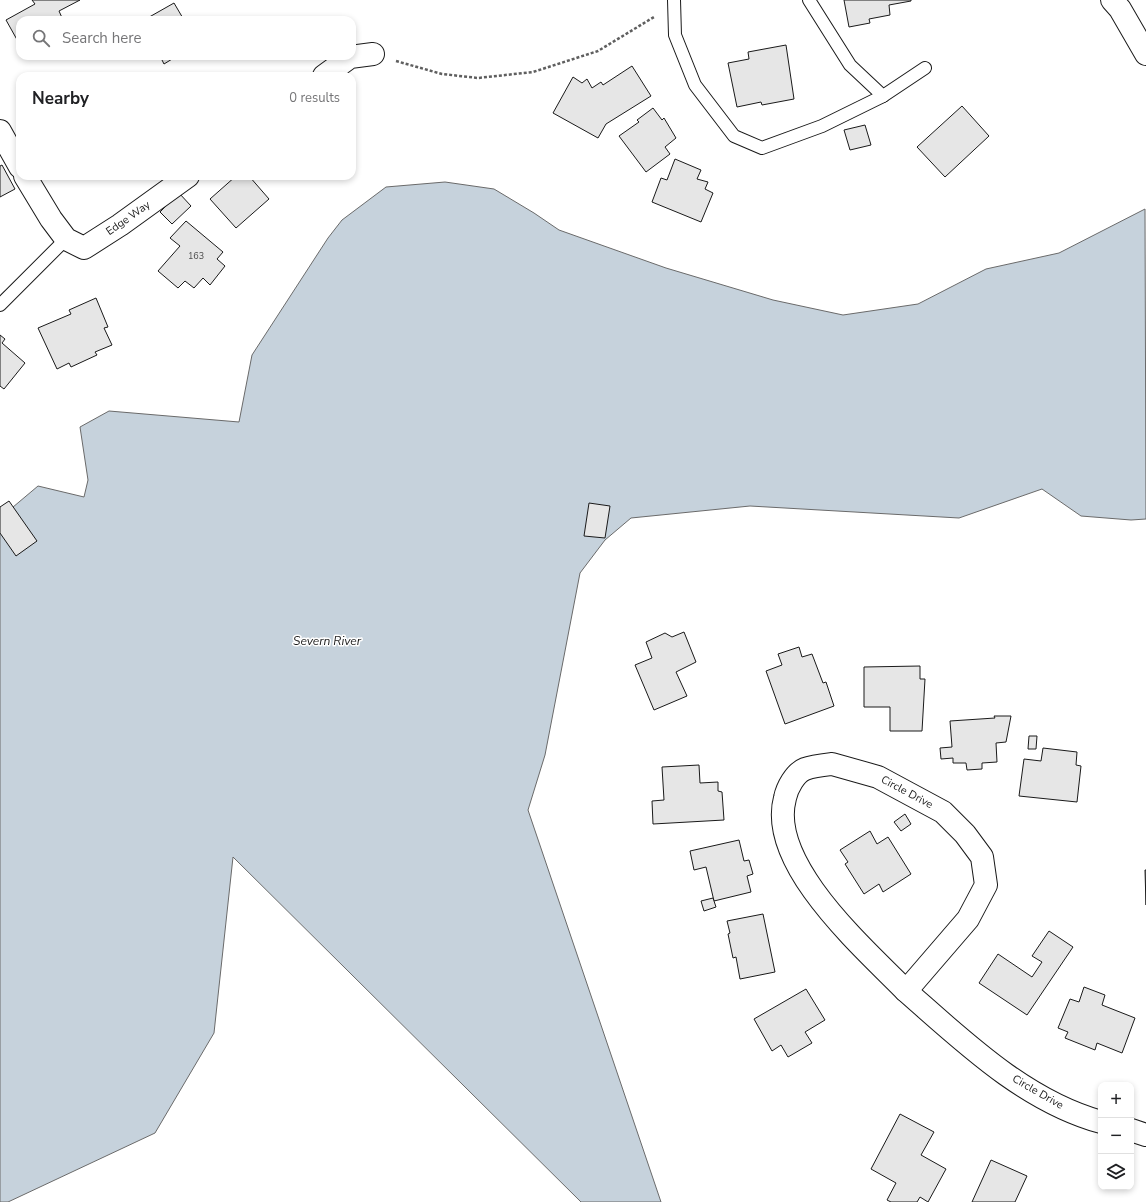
<!DOCTYPE html>
<meta charset="utf-8">
<style>
:root{--surface:#fff;--page:#f6f6f6;--text:#202124;--muted:#757577;--line:#e0e0e0}
body{margin:0;font-family:"Nunito Sans",sans-serif;background:var(--page);color:var(--text)}
.controls{position:absolute;right:12px;bottom:12px;display:grid;overflow:hidden;border-radius:8px;box-shadow:0 2px 6px #0003}
.controls button{width:36px;height:36px;display:grid;place-items:center;padding:0;border:0;border-bottom:1px solid var(--line);background:var(--surface);color:var(--text);font:20px sans-serif}
.list{margin:0;padding:0;list-style:none}
h2{display:flex;justify-content:space-between;align-items:center;height:52px;margin:0;padding:0 16px;font-size:17px}
h2 small{font-size:13px;font-weight:400;color:var(--muted)}
.icon{flex:none;width:22px;height:22px;fill:none;stroke:currentColor;stroke-width:2;stroke-linecap:round;stroke-linejoin:round}
.map{position:relative;flex:none;width:1146px;height:1202px;overflow:hidden}
.search{position:absolute;background:var(--surface);box-shadow:0 2px 6px #0003;left:16px;top:16px;width:340px;height:44px;display:flex;align-items:center;gap:10px;box-sizing:border-box;padding:0 14px;border-radius:12px;color:var(--muted);font-size:15px}
.panel{position:absolute;background:var(--surface);box-shadow:0 2px 6px #0003;left:16px;top:72px;width:340px;height:108px;border-radius:12px}
.map>svg:first-child{display:block}
</style>
<div class="map">
<svg width="1146" height="1202" viewBox="0 0 1146 1202">
<rect width="100%" height="100%" fill="#fff"/>
<path fill="#c6d2dc" stroke="#6a6a6a" d="M445,182L494,189L534,213L559,230L666,268L773,300L843,315L918,304L986,269L1059,253L1145,209L1146,519L1131,520L1081,516L1042,489L959,518L750,506L631,518L605,540L580,573L545,755L528,810L661,1202H581L233,857L214,1033L155,1133L8,1202H0V518L38,486L84,497L88,480L80,427L109,411L239,422L252,355L328,238L342,220L386,187Z"/>
<g fill="#e6e6e6" stroke="#1a1a1a">
<path d="M32,0H80L59,11L63,20H20V45L6,20L35,4Z"/>
<path d="M844,0H911V1L889,5L890,15L869,19L870,23L849,27Z"/>
<path d="M174,3L184,20H144Z"/>
<path d="M786,45L794,99L762,105L761,102L737,107L728,63L749,59L748,52Z"/>
<path d="M160,56H177L164,64Z"/>
<path d="M632,66L651,96L606,124L598,138L553,113L573,77L582,83L587,79L592,88L601,82L603,85Z"/>
<path d="M962,106L989,136L945,177L917,147Z"/>
<path d="M653,108L662,120L664,118L676,138L665,147L670,154L646,172L619,136L639,122L637,120Z"/>
<path d="M865,125L871,145L850,150L844,130Z"/>
<path d="M675,159L701,170L697,179L708,182L705,189L713,193L701,222L652,202L661,178L667,180Z"/>
<path d="M2,165L15,189L0,197V166Z"/>
<path d="M236,176H249L269,199L236,228L210,199Z"/>
<path d="M179,193L191,206L172,224L160,212Z"/>
<path d="M186,221L223,252L217,259L225,266L210,285L203,278L194,288L185,281L178,288L158,271L180,246L170,238Z"/>
<path d="M96,298L108,327L104,328L112,345L95,352L97,355L71,367L69,363L57,369L38,328L71,314L69,310Z"/>
<path d="M0,335L5,339L2,343L25,363L4,389L0,386Z"/>
<path d="M9,501L37,541L16,556L0,533V507Z"/>
<path d="M589,503L610,506L605,538L584,536Z"/>
<path d="M684,632L696,662L676,672L687,696L654,710L635,665L652,658L646,642L665,633L672,637Z"/>
<path d="M799,647L802,657L812,654L823,683L826,682L834,706L785,724L766,671L782,665L778,654Z"/>
<path d="M920,666V679H925L922,731H890V707H864V667Z"/>
<path d="M994,716H1011L1006,742L996,743L997,762L982,763V769L967,770L966,763H953V758L941,759L940,748L952,747L950,721L995,718Z"/>
<path d="M1029,736H1037L1036,749H1028Z"/>
<path d="M1043,748L1077,752L1076,765L1081,766L1077,802L1019,796L1024,759L1041,761Z"/>
<path d="M699,765L700,783L718,782V791L722,792L724,820L653,824L652,801L664,800L662,767Z"/>
<path d="M905,814L911,824L901,831L894,822Z"/>
<path d="M870,831L877,844L888,837L911,874L883,892L879,884L864,894L845,864L848,862L840,850Z"/>
<path d="M739,840L744,861L749,860L753,874L747,876L751,892L714,901L706,867L694,870L690,851Z"/>
<path d="M1145,870H1146V905Z"/>
<path d="M713,898L716,907L704,911L701,901Z"/>
<path d="M763,914L775,972L740,979L736,957L733,958L728,934L730,933L727,921Z"/>
<path d="M1049,931L1073,947L1027,1015L979,983L998,954L1032,977L1042,962L1032,956Z"/>
<path d="M1084,987L1105,995L1102,1005L1135,1018L1122,1053L1097,1043L1095,1050L1065,1038L1068,1032L1058,1028L1070,999L1079,1002Z"/>
<path d="M806,989L825,1020L805,1032L812,1043L788,1057L781,1045L772,1051L754,1019Z"/>
<path d="M900,1114L934,1132L921,1155L946,1169L928,1202L920,1197L917,1202H891L887,1200L896,1183L871,1169Z"/>
<path d="M991,1160L1027,1176L1015,1202H972Z"/>
</g>
<g fill="none" stroke-linecap="round" stroke-linejoin="round">
<defs>
<g id="lane">
<path d="M674,0L675,35L695,85L734,136L762,148L822,126L883,96"/>
<path d="M809,0L850,65L883,96L925,68"/>
<path d="M0,305L66,239"/>
</g>
<g id="street">
<path d="M1112,0L1120,9L1146,54"/>
<path d="M324,76L350,57L373,54"/>
<path d="M0,131L20,167"/>
<path d="M25,176L51,219L66,239L84,248L120,225L188,176"/>
<path d="M832,764L878,777L943,812L965,834L982,857L986,885L968,919L906,991C864,948 767,864 785,798C787,788 795,773 805,769C813,766 823,765 832,764Z"/>
<path d="M906,991C964,1042 1025,1101 1101,1122"/>
<path d="M1131,1130L1146,1135"/>
</g>
</defs>
<use href="#lane" stroke="#1a1a1a" stroke-width="14"/>
<use href="#street" stroke="#1a1a1a" stroke-width="24"/>
<path stroke="#5f5f5f" stroke-width="2.5" stroke-dasharray="3 2" stroke-linecap="butt" d="M396,61L442,74L478,78L533,72L598,51L654,17"/>
<use href="#lane" stroke="#fff" stroke-width="12"/>
<use href="#street" stroke="#fff" stroke-width="22"/>
</g>
<g text-anchor="middle" dominant-baseline="central" stroke-width="3" stroke-linejoin="round" paint-order="stroke">
<g font-size="9" fill="#4d4d4d">
<text x="196" y="256">163</text>
</g>
<g font-size="11" fill="#1a1a1a" stroke="#fff">
<text transform="translate(128 218) rotate(-35)">Edge Way</text>
<text transform="translate(907 792) rotate(28)">Circle Drive</text>
<text transform="translate(1038 1092) rotate(30)">Circle Drive</text>
</g>
<g font-size="12" font-style="italic" fill="#1a1a1a" stroke="#fff">
<text x="327" y="641">Severn River</text>
</g>
</g>
</svg>
<div class="controls">
<button>+</button>
<button>−</button>
<button><svg class="icon" aria-label="layers" viewBox="0 0 24 24"><path d="M12 4l9 5-9 5-9-5zM3 14l9 5 9-5"/></svg></button>
</div>
<div class="search"><svg class="icon" aria-label="search" viewBox="0 0 24 24"><circle cx="10" cy="10" r="6"/><path d="M15 15l6 6"/></svg>Search here</div>
<section class="panel">
<h2>Nearby<small>0 results</small></h2>
<ul class="list">
</ul>
</section>
</div>
